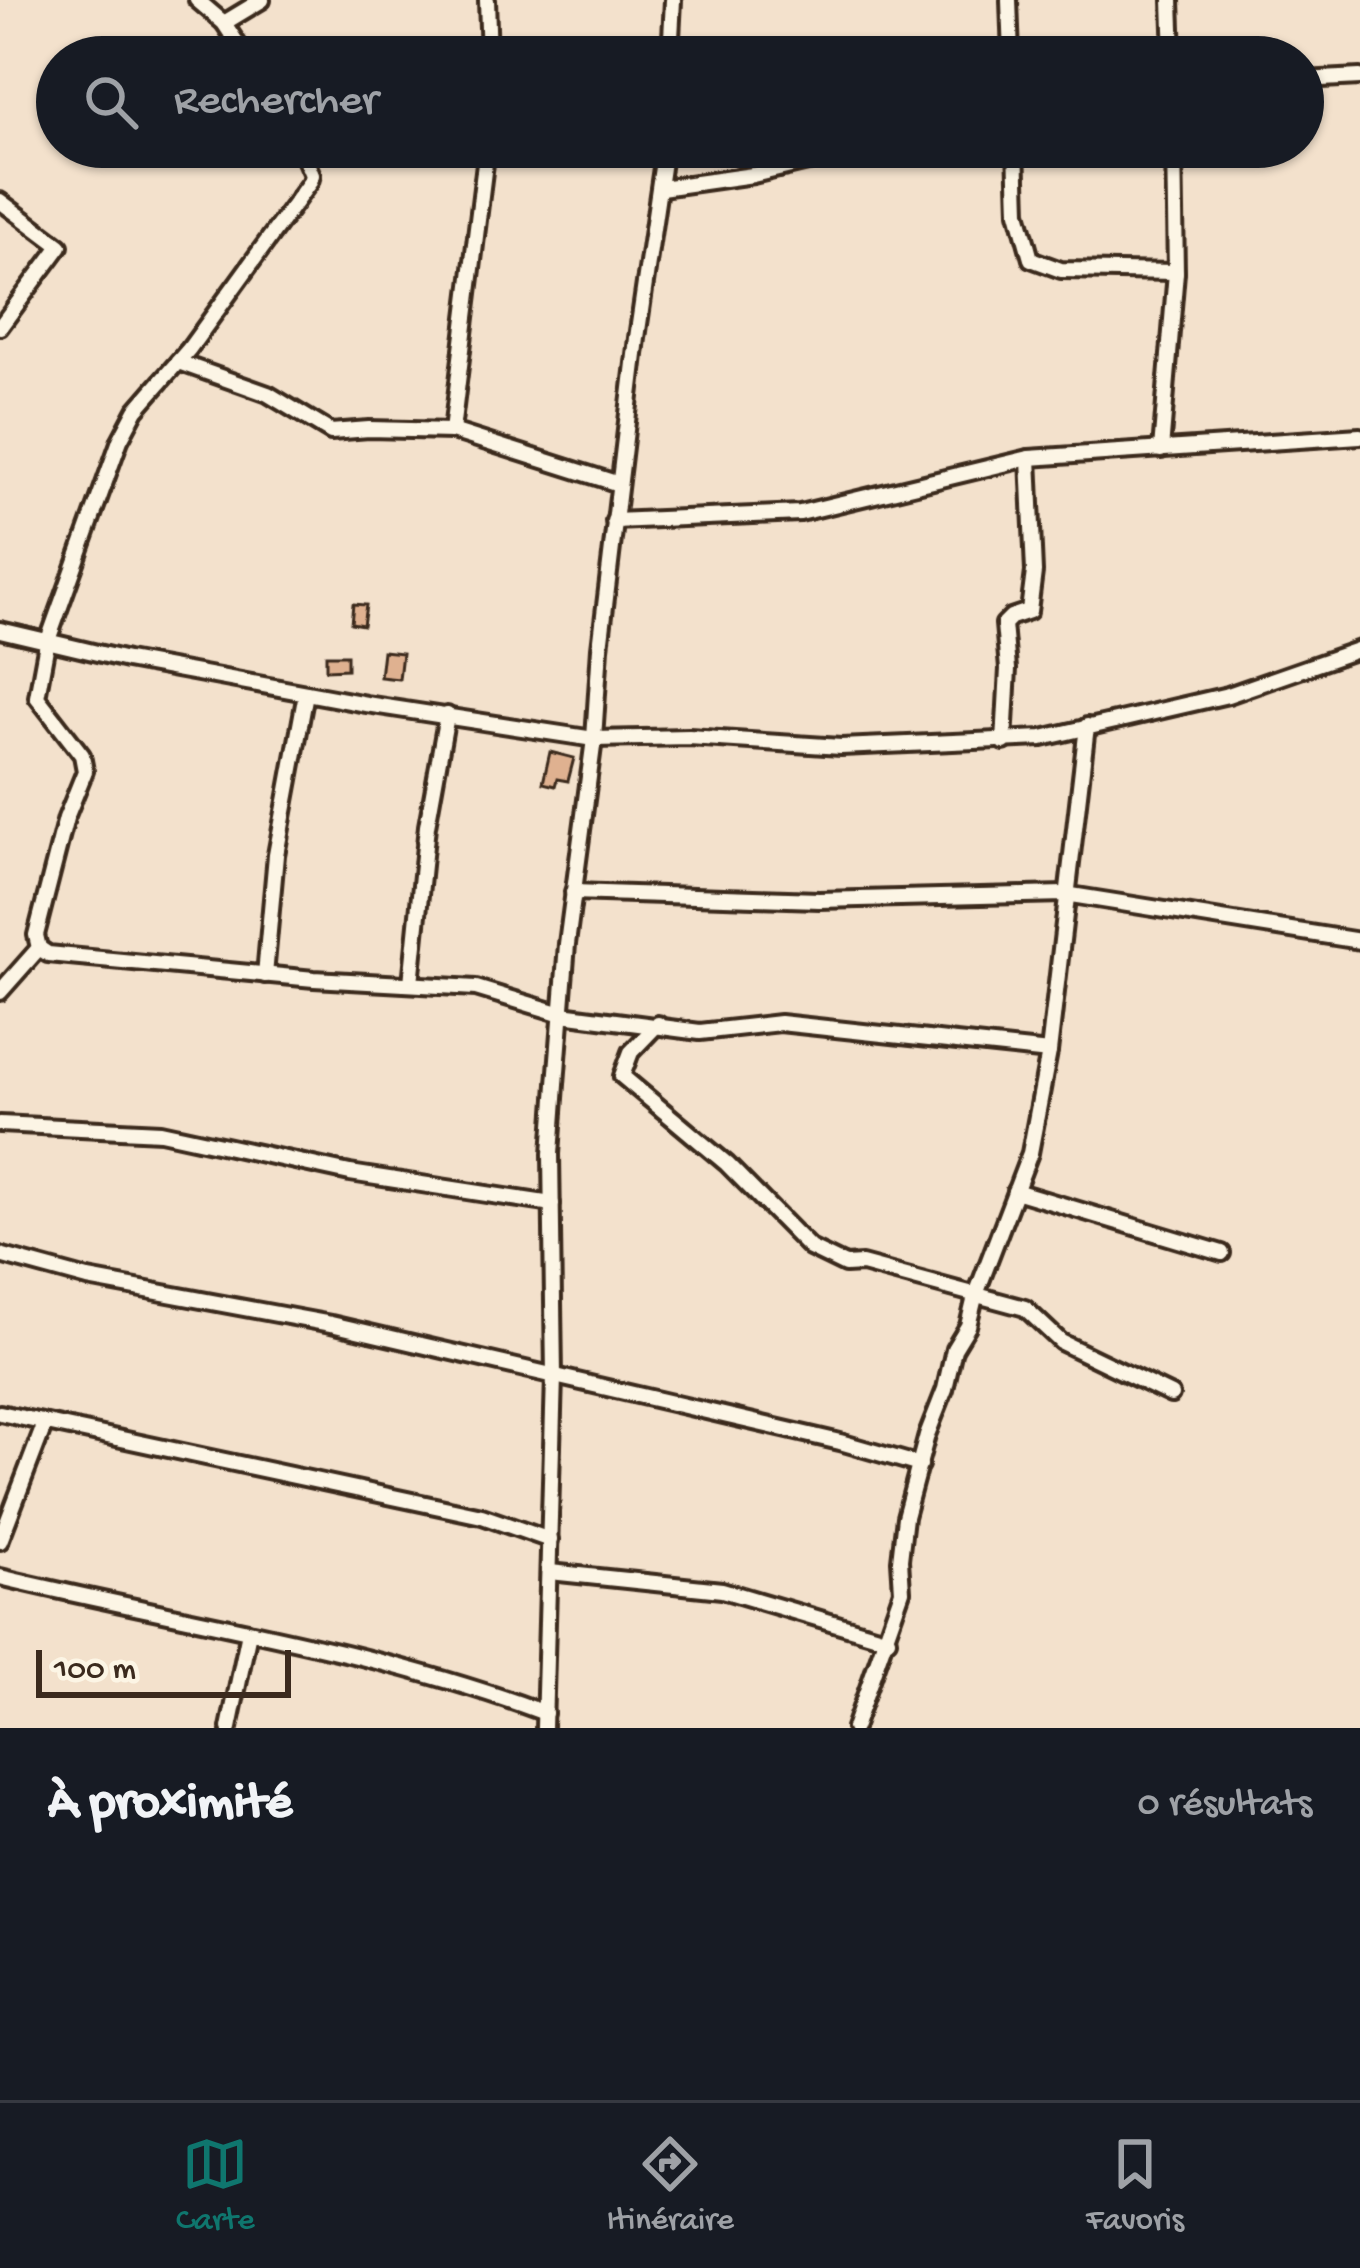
<!DOCTYPE html>
<html lang="fr">
<meta charset="utf-8">
<style>
:root{--surface:#171b24;--page:#20242c;--text:#f1f3f6;--muted:#9ea1a6;--line:#363941;--accent:#0f766e}
body{margin:0;font-family:"Gochi Hand",sans-serif;background:var(--page);color:var(--text)}
.scale{position:absolute;left:36px;bottom:30px;width:255px;box-sizing:border-box;padding-left:12px;border:6px solid #3b2a1e;border-top:0;font-size:33px;line-height:42px;white-space:nowrap;color:#3b2a1e;-webkit-text-stroke:9px #fcf5e5;paint-order:stroke}
.list{margin:0;padding:0;list-style:none}
h2{display:flex;justify-content:space-between;align-items:center;height:156px;margin:0;padding:0 48px;font-size:51px}
h2 small{font-size:39px;font-weight:400;color:var(--muted)}
.icon{flex:none;width:66px;height:66px;fill:none;stroke:currentColor;stroke-width:2;stroke-linecap:round;stroke-linejoin:round}
.map{position:relative;flex:none;width:1360px;height:1728px;overflow:hidden}
.search{position:absolute;background:var(--surface);box-shadow:0 3px 9px #0004;left:36px;right:36px;top:36px;height:132px;display:flex;align-items:center;gap:30px;box-sizing:border-box;padding:0 42px;border-radius:66px;color:var(--muted);font-size:45px}
.sheet{height:372px;background:var(--surface)}
nav{display:flex;justify-content:space-around;align-items:center;box-sizing:border-box;height:168px;border-top:3px solid var(--line);background:var(--surface);font-size:33px;color:var(--muted)}
nav a{display:grid;justify-items:center;gap:6px}
nav .on{color:var(--accent)}
.map>svg:first-child{display:block}
</style>
<div class="map">
<svg width="1360" height="1728" viewBox="0 0 1360 1728">
<rect width="100%" height="100%" fill="#f3e1cc"/>
<filter id="ink" filterUnits="userSpaceOnUse"><feTurbulence type="fractalNoise" baseFrequency=".00833" numOctaves="2"/><feDisplacementMap in="SourceGraphic" scale="24" xChannelSelector="R" yChannelSelector="G"/><feConvolveMatrix kernelMatrix="1 2 1 2 8 2 1 2 1" color-interpolation-filters="sRGB"/></filter>
<g filter="url(#ink)">
<g fill="#dfb190" stroke="#3b2a1e" stroke-width="3">
<path d="M353,604L366,605L363,625L351,623Z"/>
<path d="M383,651L402,653L399,679L380,677Z"/>
<path d="M326,655H347V669L326,670Z"/>
<path d="M550,752L574,758L568,781L557,779L555,786L543,783Z"/>
</g>
<g fill="none" stroke-linecap="round" stroke-linejoin="round">
<defs>
<g id="minor">
<path d="M197,0L224,23L246,57"/>
<path d="M487,0L489,57"/>
<path d="M1009,0L1011,57"/>
<path d="M1171,0L1173,57"/>
<path d="M224,23L262,0"/>
<path d="M670,57L673,0"/>
<path d="M1303,80L1360,77"/>
<path d="M487,147L452,431L619,484"/>
<path d="M1016,147L1018,212L1031,259L1061,270L1176,272"/>
<path d="M661,188L753,175L871,147"/>
<path d="M0,201L60,246L0,327"/>
<path d="M178,362L268,394L331,432L369,429L452,431"/>
<path d="M1161,450L1176,272L1174,147"/>
<path d="M614,521L800,513L1029,458L1360,436"/>
<path d="M0,630L127,660L366,704L594,739L689,737L841,747L1042,738L1228,695L1360,649"/>
<path d="M1004,742L1008,669L1004,624L1011,617L1029,611L1034,572L1029,458"/>
<path d="M573,892L819,900L1065,894L1360,941"/>
<path d="M39,948L48,954L314,979L476,988L562,1014L700,1032L780,1023L1049,1052"/>
<path d="M39,948L36,935L66,818L85,771L82,755L37,697L47,643L120,440L136,410L189,349L310,182L312,175L300,147"/>
<path d="M265,975L276,855L306,693"/>
<path d="M411,983L427,826L447,715"/>
<path d="M0,992L39,948"/>
<path d="M658,1024L631,1052L622,1076L727,1164L810,1248L845,1265L862,1264L1025,1308L1061,1342L1171,1395"/>
<path d="M0,1124L161,1132L350,1173L552,1204"/>
<path d="M1015,1191L1222,1253"/>
<path d="M0,1255L88,1279L331,1324L840,1442L920,1465"/>
<path d="M0,1413L482,1516L550,1540"/>
<path d="M0,1541L45,1423"/>
<path d="M550,1572L722,1590L888,1639"/>
<path d="M0,1577C182,1621 369,1647 545,1713"/>
<path d="M229,1728L249,1632"/>
<path d="M544,1728L554,1376L551,1154L556,1084L567,944L594,739L600,648L637,338L665,147"/>
<path d="M854,1728L902,1591L900,1560L905,1517L927,1435L945,1389L954,1349L968,1326L975,1297L1030,1153L1049,1052L1087,726"/>
</g>
</defs>
<use href="#minor" stroke="#3b2a1e" stroke-width="22"/>
<use href="#minor" stroke="#fcf5e5" stroke-width="14"/>
</g>
</g>
</svg>
<div class="scale">100 m</div>
<div class="search"><svg class="icon" aria-label="search" viewBox="0 0 24 24"><circle cx="10" cy="10" r="6"/><path d="M15 15l6 6"/></svg>Rechercher</div>
</div>
<section class="sheet">
<h2>À proximité<small>0 résultats</small></h2>
<ul class="list">
</ul>
</section>
<nav>
<a class="on"><svg class="icon" aria-label="map" viewBox="0 0 24 24"><path d="M3 6l6-2 6 2 6-2v14l-6 2-6-2-6 2zM9 4v14M15 6v14"/></svg>Carte</a>
<a><svg class="icon" aria-label="directions" viewBox="0 0 24 24"><path d="M12 3l9 9-9 9-9-9zM9 14v-3h6M13 9l2 2-2 2"/></svg>Itinéraire</a>
<a><svg class="icon" aria-label="saved" viewBox="0 0 24 24"><path d="M7 4h10v16l-5-4-5 4z"/></svg>Favoris</a>
</nav>
